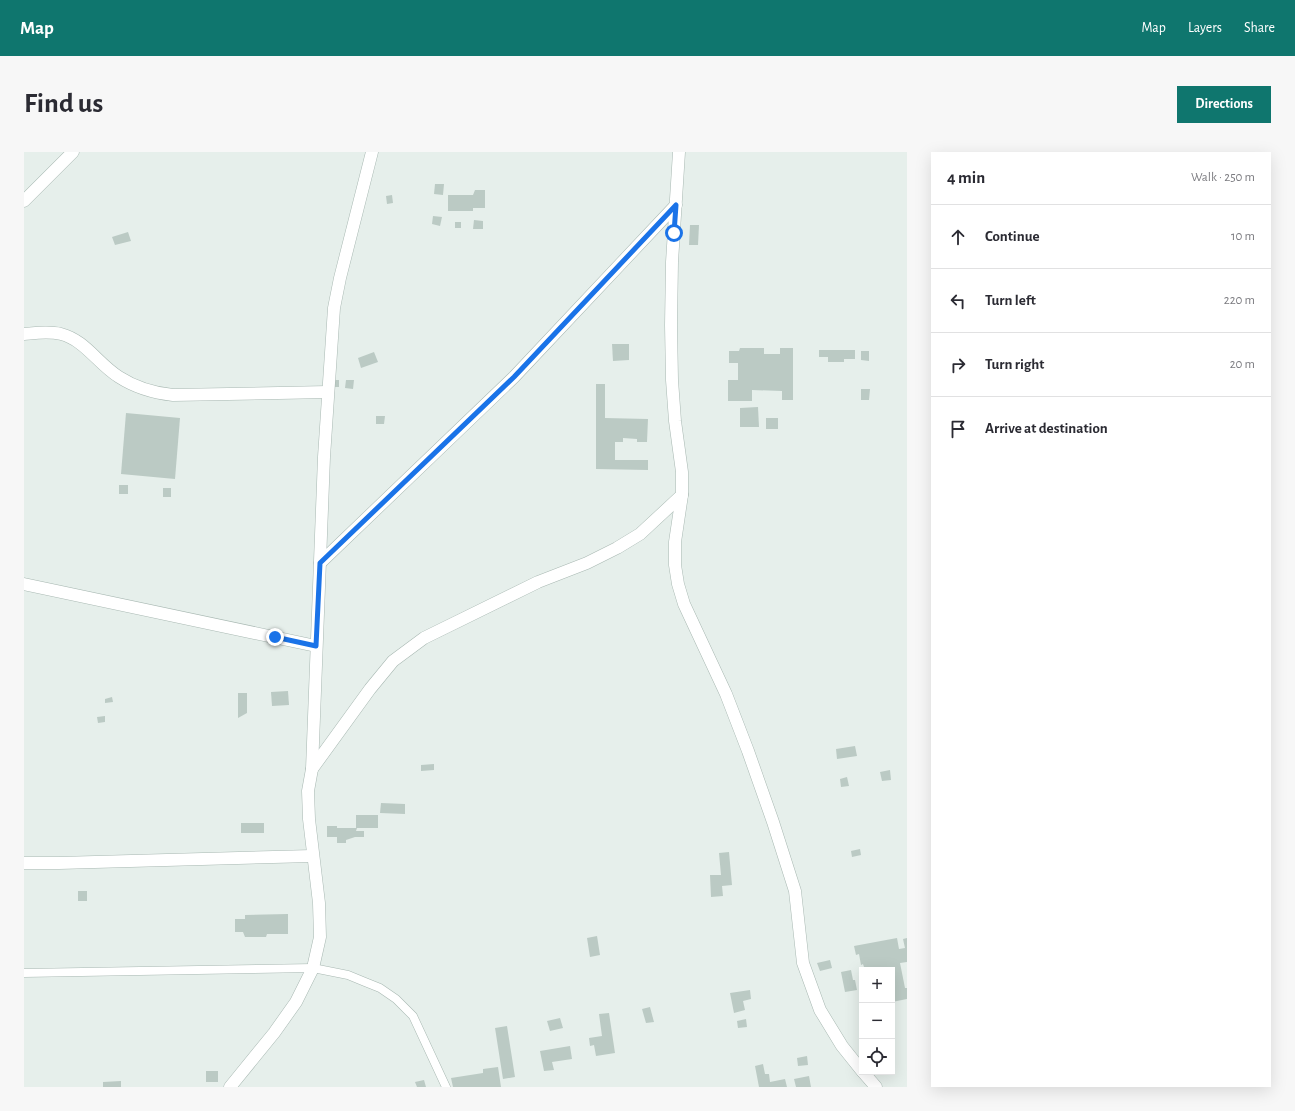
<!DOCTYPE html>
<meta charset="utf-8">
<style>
:root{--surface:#fff;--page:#f7f7f7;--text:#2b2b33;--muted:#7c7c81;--line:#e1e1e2;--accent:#0f766e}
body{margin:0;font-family:"Alegreya Sans",sans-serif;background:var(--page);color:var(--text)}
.controls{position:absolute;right:12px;bottom:12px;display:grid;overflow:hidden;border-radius:0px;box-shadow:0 4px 16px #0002}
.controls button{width:36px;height:36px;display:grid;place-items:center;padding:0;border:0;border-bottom:1px solid var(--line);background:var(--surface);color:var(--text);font:20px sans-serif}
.stop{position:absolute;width:12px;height:12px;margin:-9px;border:3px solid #1a73e8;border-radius:50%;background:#fff}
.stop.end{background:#1a73e8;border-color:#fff;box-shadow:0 1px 4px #0008}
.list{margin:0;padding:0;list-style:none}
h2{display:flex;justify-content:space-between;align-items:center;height:52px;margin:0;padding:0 16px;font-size:17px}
h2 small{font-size:13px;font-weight:400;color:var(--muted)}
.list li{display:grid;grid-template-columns:26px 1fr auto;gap:12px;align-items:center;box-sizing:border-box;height:64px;padding:0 16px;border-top:1px solid var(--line)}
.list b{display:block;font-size:15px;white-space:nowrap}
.list em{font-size:13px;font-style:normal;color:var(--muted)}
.icon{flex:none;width:22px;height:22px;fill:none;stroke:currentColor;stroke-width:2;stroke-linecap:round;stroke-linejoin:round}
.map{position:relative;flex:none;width:883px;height:935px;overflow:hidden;border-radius:0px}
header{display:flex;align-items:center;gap:24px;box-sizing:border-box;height:56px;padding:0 20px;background:var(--accent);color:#fff}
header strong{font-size:19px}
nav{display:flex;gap:22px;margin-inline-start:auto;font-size:14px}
.intro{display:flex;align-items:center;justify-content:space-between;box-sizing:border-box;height:96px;padding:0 24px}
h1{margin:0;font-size:28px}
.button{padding:10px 18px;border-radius:0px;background:var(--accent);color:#fff;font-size:14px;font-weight:700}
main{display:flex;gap:24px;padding:0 24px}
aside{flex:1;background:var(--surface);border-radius:0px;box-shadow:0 4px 16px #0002}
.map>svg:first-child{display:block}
</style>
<header>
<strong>Map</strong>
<nav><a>Map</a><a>Layers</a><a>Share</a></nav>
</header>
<div class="intro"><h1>Find us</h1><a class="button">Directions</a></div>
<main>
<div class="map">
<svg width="883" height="935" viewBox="0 0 883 935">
<rect width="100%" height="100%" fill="#e6efeb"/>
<g fill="#bbcac4">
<path d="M411,32H420L419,43L410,42Z"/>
<path d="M451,38H461V56H449V59H424V43H449Z"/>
<path d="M368,43L369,51L363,52L362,44Z"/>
<path d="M409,64L418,65L416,74L408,72Z"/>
<path d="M450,68L459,69V77H449Z"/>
<rect x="431" y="70" width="6" height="6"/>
<path d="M666,73H675L674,93H665Z"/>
<path d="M104,80L107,89L91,93L88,85Z"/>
<path d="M588,192H605V208L589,209Z"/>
<path d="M716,196H740V202H756V196H769V248H758V239L728,238V249H704V228H714V211H705V199H715Z"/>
<path d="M795,198H831V207H820V210H804V205H795Z"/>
<path d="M837,199H845V209L837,208Z"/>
<path d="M350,200L354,210L337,216L334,206Z"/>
<rect x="306" y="228" width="9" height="7"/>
<path d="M322,228H330L329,237L321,236Z"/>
<path d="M572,232H581V266L624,267L623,290H613V287L599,286V290H591V308H624V318L572,317Z"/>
<path d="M837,237H846L845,248H837Z"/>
<path d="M734,255L735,275H716V256Z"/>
<path d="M102,261L156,266L151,327L97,322Z"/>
<path d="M352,264H361L360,272H352Z"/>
<rect x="742" y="266" width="12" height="11"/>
<rect x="95" y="333" width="9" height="9"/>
<rect x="139" y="336" width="8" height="9"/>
<path d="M264,539L265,553L248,554L247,540Z"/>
<path d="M214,541H223V561L214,566Z"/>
<path d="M88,545L89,550L81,551V547Z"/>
<path d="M81,564V570L74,571L73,565Z"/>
<path d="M831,594L833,604L813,607L812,597Z"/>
<path d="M410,612V618L397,619V613Z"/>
<path d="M866,618L867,628L858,629L856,620Z"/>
<path d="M823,625L825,634L817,635L816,627Z"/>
<path d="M357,651L381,652V662L356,661Z"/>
<rect x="332" y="663" width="22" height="13"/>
<rect x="217" y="671" width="23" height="10"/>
<path d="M303,674H313V676H333L332,679H340V685H331L322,688V691H313V685H303Z"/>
<path d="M836,697L837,703L828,705L827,699Z"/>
<path d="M705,700L708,733L698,734L699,744L687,745L686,723H697L695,701Z"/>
<rect x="54" y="739" width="9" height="10"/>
<path d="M264,762V782H243L242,785H221L219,780H211V767H221V763Z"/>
<path d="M573,784L576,803L566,805L563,786Z"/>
<path d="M873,786L875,797L881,796L879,787L883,786V810L876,811L881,836H883V847L868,850V818H841L839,812L837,813L835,802L832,803L830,794Z"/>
<path d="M806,808L808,816L796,819L793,811Z"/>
<path d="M827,818L829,828H831L833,838L821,840L817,820Z"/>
<path d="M726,838L727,847L719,849L721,858L710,861L706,841Z"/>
<path d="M626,855L630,870L622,871L618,857Z"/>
<path d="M585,861L591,901L572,904L570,893L566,894L565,886L578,884L575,862Z"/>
<path d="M536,866L539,876L526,879L523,869Z"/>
<path d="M722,867L723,875L714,876L713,869Z"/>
<path d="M483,874L491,925L479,927L471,876Z"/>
<path d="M546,894L548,907L528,910L530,918L520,919L516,899Z"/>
<path d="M783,904L784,913L774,914L773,906Z"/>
<path d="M739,912L741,922H745L746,930L761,927L763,935H735L731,914Z"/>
<path d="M474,915L477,935H429L427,926L459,921V917Z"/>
<rect x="182" y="919" width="12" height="11"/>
<path d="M785,924L787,935H772L770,927Z"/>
<path d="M400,928L402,935H393L391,930Z"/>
<path d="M97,929V935H79V930Z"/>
</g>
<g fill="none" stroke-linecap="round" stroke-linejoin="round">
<defs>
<path id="lane" d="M0,821L289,816L324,823L341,830L356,836L372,847L389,864L422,935"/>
<g id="street">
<path d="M655,0L648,110L647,173L648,228L651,269L658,320V343L651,390V413L654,432L660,452L702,542L724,599L749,670L771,739L779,811L796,858L818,894L838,919"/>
<path d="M0,49L49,0"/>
<path d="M0,182C12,181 24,179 37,182C61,188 74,212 95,225C112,236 130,241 149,243L304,240"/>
<path d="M296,411L490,225L652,53"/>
<path d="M0,432L292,494"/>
<path d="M288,617L346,537L369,509L400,486L514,430L563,411L593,396L616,382L658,343"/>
<path d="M0,711H35L288,704"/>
<path d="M839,920L852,935"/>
<path d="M206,935L250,881L272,850L289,816L296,785L295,751L285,667L284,639L288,617L300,305L310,156L316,126L348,0"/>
</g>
</defs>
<use href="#lane" stroke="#a8b8b2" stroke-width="9"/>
<use href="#street" stroke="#a8b8b2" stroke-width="13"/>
<use href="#lane" stroke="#fff" stroke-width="8"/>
<use href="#street" stroke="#fff" stroke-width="12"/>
</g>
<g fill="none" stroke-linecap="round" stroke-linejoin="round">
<path stroke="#1a73e8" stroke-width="5" d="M251,485L292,494L296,411L490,225L652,53L650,81"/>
</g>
</svg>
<div class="controls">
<button>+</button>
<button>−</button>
<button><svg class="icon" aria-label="locate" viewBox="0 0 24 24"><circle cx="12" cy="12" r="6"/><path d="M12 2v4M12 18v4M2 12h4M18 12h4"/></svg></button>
</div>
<div class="stop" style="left:650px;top:81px"></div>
<div class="stop end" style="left:251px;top:485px"></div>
</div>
<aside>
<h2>4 min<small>Walk · 250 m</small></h2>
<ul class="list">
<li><svg class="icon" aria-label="ahead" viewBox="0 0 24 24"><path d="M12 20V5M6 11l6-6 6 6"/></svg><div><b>Continue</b></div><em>10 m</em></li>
<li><svg class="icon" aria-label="left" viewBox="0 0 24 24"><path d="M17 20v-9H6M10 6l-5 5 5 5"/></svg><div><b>Turn left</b></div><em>220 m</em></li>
<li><svg class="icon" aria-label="right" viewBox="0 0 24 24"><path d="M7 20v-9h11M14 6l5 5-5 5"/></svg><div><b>Turn right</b></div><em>20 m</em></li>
<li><svg class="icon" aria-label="arrive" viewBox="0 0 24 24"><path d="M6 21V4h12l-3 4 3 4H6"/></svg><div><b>Arrive at destination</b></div></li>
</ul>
</aside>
</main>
